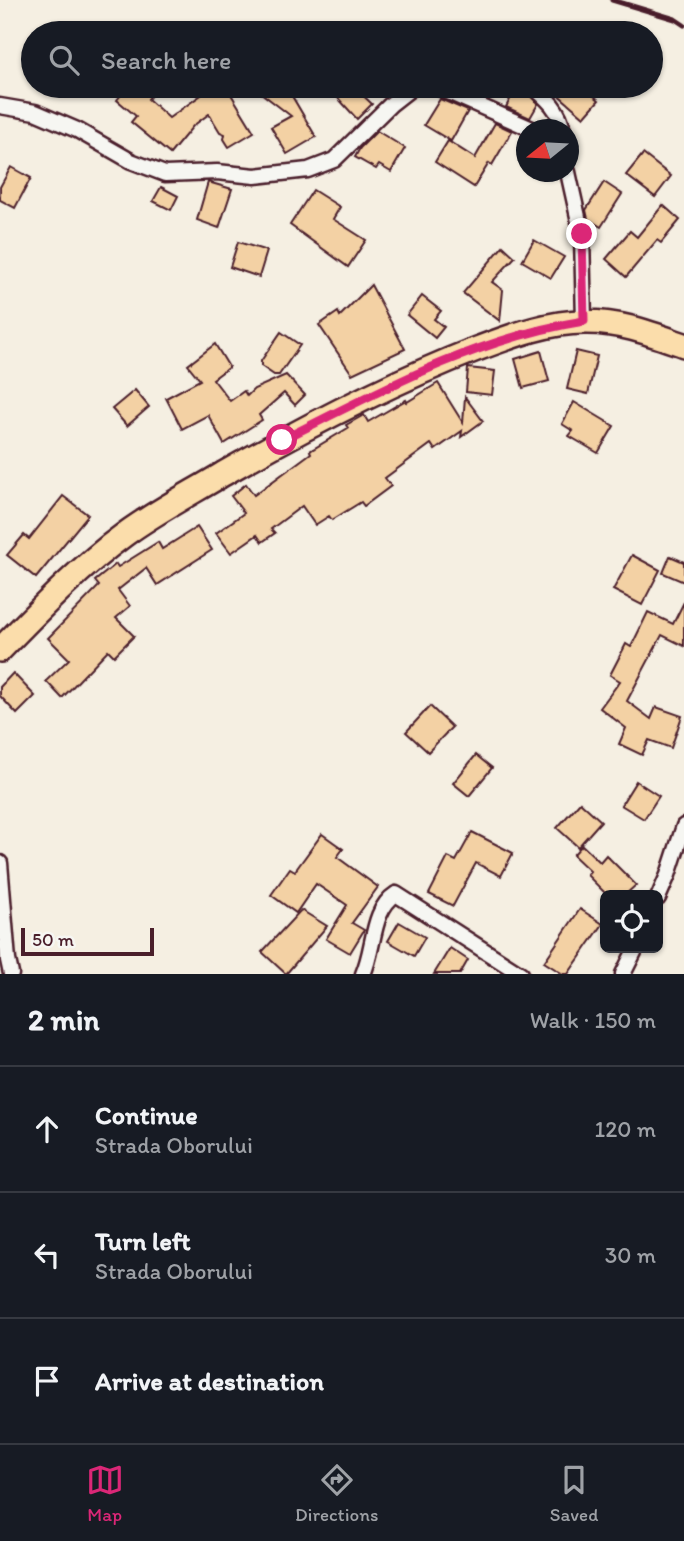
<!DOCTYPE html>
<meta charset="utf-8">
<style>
:root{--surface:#171b24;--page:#20242c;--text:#f1f3f6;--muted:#9ea1a6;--line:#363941;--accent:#db2777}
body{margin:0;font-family:Itim,sans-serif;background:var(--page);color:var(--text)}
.controls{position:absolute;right:21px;bottom:21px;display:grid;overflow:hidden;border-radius:10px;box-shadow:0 2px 5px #0004}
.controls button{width:63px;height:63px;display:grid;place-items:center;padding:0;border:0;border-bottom:2px solid var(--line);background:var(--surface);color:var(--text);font:35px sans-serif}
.compass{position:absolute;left:516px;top:119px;width:63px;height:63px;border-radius:50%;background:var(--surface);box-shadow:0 2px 5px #0004;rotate:252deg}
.scale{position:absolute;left:21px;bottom:18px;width:133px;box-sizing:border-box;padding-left:7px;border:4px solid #4a1f2b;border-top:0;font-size:19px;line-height:24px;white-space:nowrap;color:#4a1f2b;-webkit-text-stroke:5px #f6f6f2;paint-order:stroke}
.stop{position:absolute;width:21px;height:21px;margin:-16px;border:5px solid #db2777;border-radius:50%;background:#fff}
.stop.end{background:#db2777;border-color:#fff;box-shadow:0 2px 7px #0008}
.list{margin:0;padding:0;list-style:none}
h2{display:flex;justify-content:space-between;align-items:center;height:91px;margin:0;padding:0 28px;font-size:30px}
h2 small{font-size:23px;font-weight:400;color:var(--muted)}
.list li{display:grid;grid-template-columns:46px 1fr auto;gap:21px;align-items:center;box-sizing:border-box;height:126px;padding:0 28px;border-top:2px solid var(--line)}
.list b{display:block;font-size:26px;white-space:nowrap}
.list p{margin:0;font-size:23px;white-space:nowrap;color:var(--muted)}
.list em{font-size:23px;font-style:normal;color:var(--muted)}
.icon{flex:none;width:38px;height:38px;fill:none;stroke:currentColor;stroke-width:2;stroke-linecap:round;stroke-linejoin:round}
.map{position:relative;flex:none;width:684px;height:974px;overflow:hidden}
.search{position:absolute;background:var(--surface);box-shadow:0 2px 5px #0004;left:21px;right:21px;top:21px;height:77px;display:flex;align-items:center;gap:18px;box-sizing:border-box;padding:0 24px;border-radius:38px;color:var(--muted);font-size:26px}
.sheet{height:469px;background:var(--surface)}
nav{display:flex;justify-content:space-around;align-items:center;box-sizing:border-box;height:98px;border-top:2px solid var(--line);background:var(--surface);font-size:19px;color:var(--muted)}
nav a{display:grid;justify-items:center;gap:4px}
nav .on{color:var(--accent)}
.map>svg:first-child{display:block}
</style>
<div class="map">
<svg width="684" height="974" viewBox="0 0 684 974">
<rect width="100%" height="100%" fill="#f5efe2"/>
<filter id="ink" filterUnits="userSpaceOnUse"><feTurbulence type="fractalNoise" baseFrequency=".0143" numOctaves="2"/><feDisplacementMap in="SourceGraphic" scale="14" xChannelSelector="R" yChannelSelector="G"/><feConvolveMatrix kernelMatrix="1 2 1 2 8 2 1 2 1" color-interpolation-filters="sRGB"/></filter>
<g filter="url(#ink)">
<g fill="#f3d1a4" stroke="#4a1f2b" stroke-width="2">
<path d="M128,86H159L148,99L169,118L201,95L193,86H226L254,132L229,147L224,139L225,134L220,132L209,114L193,126L170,154L131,122L136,116L117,100Z"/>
<path d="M252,86H299L292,96L316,137L287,154L271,127L291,116Z"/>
<path d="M327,86H353L372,104L357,119Z"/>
<path d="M517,86L523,88L538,104L530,118L506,107Z"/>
<path d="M548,86H582L599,100L584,117Z"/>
<path d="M440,99L468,111L451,141L424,125Z"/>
<path d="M495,123L512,131L492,165L489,163L474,187L435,162L448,141L475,158Z"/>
<path d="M377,131L405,148L391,172L379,165L376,169L355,157L360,148Z"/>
<path d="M643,154L671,176L655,197L626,175Z"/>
<path d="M11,167L31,178L15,208L0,200V187Z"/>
<path d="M208,182L232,189L219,228L197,220Z"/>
<path d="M604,182L622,194L601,227L588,219L586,210Z"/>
<path d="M161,187L178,196L171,210L153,201Z"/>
<path d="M313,190L340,207L333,219L366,240L348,267L290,225Z"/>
<path d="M663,205L680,220L661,243L657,240L626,277L606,259L630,231L637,237Z"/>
<path d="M534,240L564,257L551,278L522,261Z"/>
<path d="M238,242L267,251L259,277L230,267Z"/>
<path d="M503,246L515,257L492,282L503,290L500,321L463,293Z"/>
<path d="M371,285L405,349L352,374L319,325L338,312L340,316Z"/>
<path d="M422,296L441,311L434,319L444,327L435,338L407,315Z"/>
<path d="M281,332L300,345L279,375H274L261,366V361Z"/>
<path d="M215,344L229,367L213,379L230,401L244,391L247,396L254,389L286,375L305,395L295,405L284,393L259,415L262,420L224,444L208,415L182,429L166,398L200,380L188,365Z"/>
<path d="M541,351L549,381L523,388L515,359Z"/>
<path d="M576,351L597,356L588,394L567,389Z"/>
<path d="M468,368L495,371L492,395L466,392Z"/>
<path d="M438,383L463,423L465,397L483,421L461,437L462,431L435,450L431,444L385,478L391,486L364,506L361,502L332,520L329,516L315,525L302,506L271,529L275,533L262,542L257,535L231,553L216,533L244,513L231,496L246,484L254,495L311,453L310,451L348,428L346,425L364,415L368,422L406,400L407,402Z"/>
<path d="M135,390L149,407L127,426L112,409Z"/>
<path d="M574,402L614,426L598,453L569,436L573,431L562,424Z"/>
<path d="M63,496L88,515L36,578L7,555L24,535L29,539Z"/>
<path d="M197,527L212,550L157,585L146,568L118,590L130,606L116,618L134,636L114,656L108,650L62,698L46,681L69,659L48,638L99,586L95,581L116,564L118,567L158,542L162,549Z"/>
<path d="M632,555L660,570L642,605L613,590Z"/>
<path d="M670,556L684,562V582L663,573Z"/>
<path d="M684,602V646L662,635L627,701L651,719L656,707L682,716L671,748L649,740L642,755L619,744L626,728L600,708L620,681L610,675L626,644L631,647L648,612L673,624Z"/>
<path d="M13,673L35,696L17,714L0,696V687Z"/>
<path d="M430,706L452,727L428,752L406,732Z"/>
<path d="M476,755L492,768L469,796L453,783Z"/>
<path d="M636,781L659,796L644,819L621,805Z"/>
<path d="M580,802L601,821L578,847L557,828Z"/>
<path d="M472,832L513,853L501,876L476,863L453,906L429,894L448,857L456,861Z"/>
<path d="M322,834L343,849L337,857L378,887L352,923L364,930L350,953L326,939L347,905L316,884L296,913L271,895L290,868L295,871Z"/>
<path d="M582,845L600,862L606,855L636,885L625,895H607L587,875L590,871L573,855Z"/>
<path d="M580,909L603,924L568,974H563L544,962Z"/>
<path d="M301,910L327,926L286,974L262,952Z"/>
<path d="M399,922L425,937L414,956L388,941Z"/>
<path d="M450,948L468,960L460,974H434Z"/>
</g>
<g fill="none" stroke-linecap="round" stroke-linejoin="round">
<defs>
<g id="minor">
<path d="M435,86L534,130"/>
<path d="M532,86C547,98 560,110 563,130"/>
<path d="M0,106L35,112L77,130L131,161L165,174L217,172L255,176L308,170L334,160L391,104L414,86"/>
<path d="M568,172L582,235L584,322"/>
<path d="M0,863L8,960L11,974"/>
<path d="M658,898L668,875L684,826"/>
<path d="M363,974C375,948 371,910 396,894L521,974"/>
<path d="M623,974L636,948"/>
</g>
<path id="primary" d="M0,650C39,610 79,568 124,535C155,512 190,494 223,474C305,427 387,384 474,350C509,337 549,321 587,322C621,322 652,334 684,345"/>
</defs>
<use href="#minor" stroke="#4a1f2b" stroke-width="19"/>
<use href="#primary" stroke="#4a1f2b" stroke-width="28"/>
<use href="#minor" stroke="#f6f6f2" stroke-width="14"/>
<use href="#primary" stroke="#fbddab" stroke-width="23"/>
<path stroke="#4a1f2b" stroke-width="5" d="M612,0L675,19L684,25"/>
</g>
</g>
<g fill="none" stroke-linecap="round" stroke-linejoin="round" filter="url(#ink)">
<path stroke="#db2777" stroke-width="9" d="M282,440C379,391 476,338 584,321L582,234"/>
</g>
</svg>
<div class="controls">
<button><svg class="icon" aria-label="locate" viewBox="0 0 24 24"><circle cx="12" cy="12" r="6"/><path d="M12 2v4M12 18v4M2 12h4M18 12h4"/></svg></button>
</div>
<svg class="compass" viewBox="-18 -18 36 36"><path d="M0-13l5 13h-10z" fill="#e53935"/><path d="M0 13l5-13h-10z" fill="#9ea1a6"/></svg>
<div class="scale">50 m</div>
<div class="stop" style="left:282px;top:440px"></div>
<div class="stop end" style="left:582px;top:234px"></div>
<div class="search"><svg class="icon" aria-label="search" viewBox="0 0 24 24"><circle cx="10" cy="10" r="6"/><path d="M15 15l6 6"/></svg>Search here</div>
</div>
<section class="sheet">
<h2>2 min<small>Walk · 150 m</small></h2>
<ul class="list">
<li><svg class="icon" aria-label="ahead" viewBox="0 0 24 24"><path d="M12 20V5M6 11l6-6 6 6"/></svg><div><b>Continue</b><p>Strada Oborului</p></div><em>120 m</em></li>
<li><svg class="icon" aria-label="left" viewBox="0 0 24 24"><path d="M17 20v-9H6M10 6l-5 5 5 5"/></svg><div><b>Turn left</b><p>Strada Oborului</p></div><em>30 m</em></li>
<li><svg class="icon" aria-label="arrive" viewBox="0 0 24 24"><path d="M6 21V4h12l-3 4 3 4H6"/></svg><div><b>Arrive at destination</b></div></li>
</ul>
</section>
<nav>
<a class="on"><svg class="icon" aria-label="map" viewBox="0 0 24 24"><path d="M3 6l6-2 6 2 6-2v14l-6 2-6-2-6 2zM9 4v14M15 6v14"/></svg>Map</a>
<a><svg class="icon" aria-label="directions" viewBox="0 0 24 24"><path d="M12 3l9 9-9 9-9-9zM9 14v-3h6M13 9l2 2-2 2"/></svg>Directions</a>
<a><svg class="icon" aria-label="saved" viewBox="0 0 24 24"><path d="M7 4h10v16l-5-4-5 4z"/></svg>Saved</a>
</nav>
